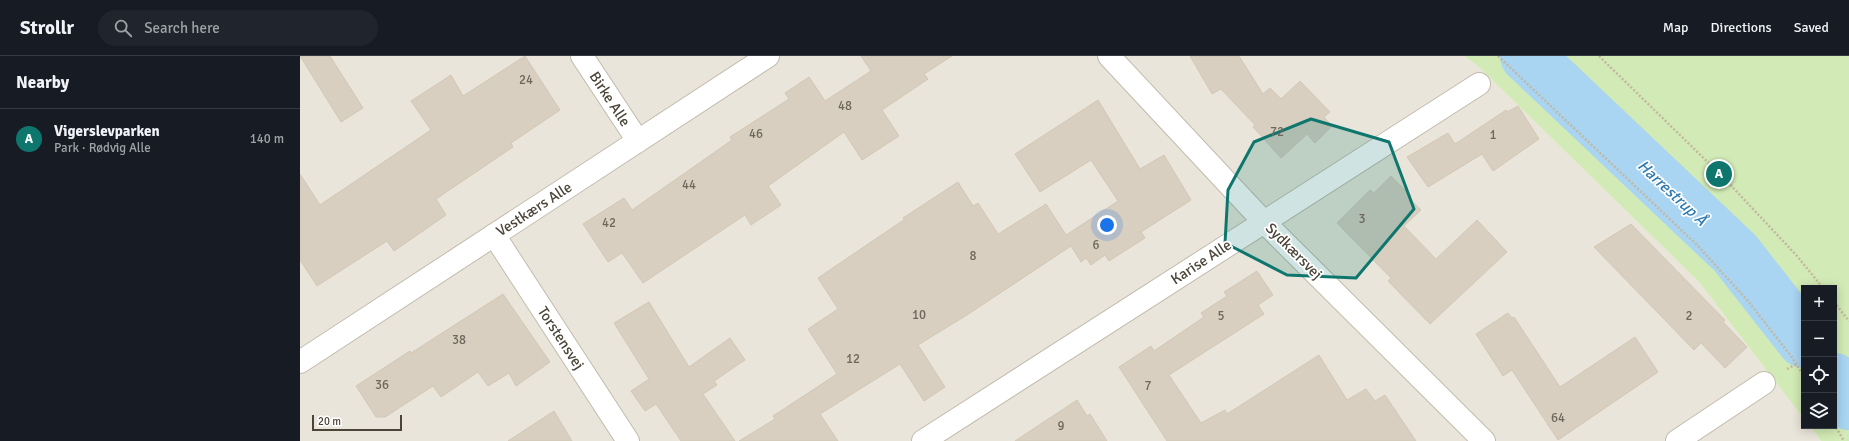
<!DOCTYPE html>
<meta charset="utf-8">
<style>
:root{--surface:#171b24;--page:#20242c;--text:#f1f3f6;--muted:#9ea1a6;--line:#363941;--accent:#0f766e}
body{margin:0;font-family:Signika,sans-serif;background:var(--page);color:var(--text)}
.controls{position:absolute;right:12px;bottom:12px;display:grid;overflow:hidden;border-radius:0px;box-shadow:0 2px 10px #0003}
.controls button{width:36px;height:36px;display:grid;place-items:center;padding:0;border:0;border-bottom:1px solid var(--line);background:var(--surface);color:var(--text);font:20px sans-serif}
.scale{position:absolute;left:12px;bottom:10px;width:90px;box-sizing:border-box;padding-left:4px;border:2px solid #4b4439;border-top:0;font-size:11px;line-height:14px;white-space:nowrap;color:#4b4439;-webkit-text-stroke:3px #fff;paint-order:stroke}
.you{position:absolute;left:807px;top:169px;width:14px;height:14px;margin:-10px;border:3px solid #fff;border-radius:50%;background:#1a73e8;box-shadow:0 0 0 6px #1a73e833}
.badge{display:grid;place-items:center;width:26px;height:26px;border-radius:50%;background:var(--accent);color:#fff;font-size:13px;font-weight:700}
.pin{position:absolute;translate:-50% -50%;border:2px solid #fff;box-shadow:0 1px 4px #0006}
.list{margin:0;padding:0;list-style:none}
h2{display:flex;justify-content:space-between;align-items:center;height:52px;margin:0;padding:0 16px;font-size:17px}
h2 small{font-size:13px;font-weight:400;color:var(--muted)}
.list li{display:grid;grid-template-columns:26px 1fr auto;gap:12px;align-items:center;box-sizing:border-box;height:60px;padding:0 16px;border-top:1px solid var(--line)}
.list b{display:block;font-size:15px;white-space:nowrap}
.list p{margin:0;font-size:13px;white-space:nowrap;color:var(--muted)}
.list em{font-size:13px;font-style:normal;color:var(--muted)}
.icon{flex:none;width:22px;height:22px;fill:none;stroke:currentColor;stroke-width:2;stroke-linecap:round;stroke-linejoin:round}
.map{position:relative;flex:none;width:1549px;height:385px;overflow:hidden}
header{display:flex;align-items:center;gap:24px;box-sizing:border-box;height:56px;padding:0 20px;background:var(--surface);border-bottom:1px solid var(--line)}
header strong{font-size:19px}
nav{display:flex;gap:22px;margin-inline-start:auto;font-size:14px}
.search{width:280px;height:36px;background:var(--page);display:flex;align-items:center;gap:10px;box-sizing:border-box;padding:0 14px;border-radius:22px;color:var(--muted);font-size:15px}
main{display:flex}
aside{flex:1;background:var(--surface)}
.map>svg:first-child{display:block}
</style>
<header>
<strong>Strollr</strong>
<div class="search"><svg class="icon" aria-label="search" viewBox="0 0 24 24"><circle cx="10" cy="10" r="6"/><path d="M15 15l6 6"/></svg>Search here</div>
<nav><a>Map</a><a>Directions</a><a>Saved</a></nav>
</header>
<main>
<aside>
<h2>Nearby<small></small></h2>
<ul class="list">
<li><span class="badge">A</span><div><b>Vigerslevparken</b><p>Park · Rødvig Alle</p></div><em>140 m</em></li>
</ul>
</aside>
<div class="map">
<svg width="1549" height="385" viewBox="0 0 1549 385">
<rect width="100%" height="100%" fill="#f6f3ec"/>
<path fill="#eae5da" d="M0,0H1164L1178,10L1399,226L1504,363V370H1510L1521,385H0Z"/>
<path fill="#d2eab5" d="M1164,0H1549V385H1521L1510,370H1534V232H1504V363L1399,226L1178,10Z"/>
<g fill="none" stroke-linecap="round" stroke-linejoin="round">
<g stroke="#a9d4f2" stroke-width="54">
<path d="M1227,0L1435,197L1504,285"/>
<path d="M1534,324L1549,347"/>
</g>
</g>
<g fill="#d8cfc1" stroke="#d3c7b4">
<path d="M0,0H30L63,52L41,66Z"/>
<path d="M225,0L260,54L211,87L213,91L136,143L146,159L94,195L87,185L17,230L0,204V118L20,149L131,74L111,45L151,19L163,40Z"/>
<path d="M561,0H652L624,18L628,23L582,54L599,80L562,104L544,76L468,130L481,149L451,169L445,159L343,227L322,197L308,206L283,168L324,142L332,154L432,84L430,81L489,43L485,37L509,21L525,45L571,15Z"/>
<path d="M890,0H939L963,38L970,32L981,43L1000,25L1030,56L1024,61L1032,70L1015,87L1007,78L981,102L953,71L955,69L921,33L912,38Z"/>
<path d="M798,44L840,113L864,99L891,144L841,176L845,182L809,205L805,199L791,209L786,202L781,206L771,190L667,259L618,289L645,331L624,345L600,308L520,358L538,385H439L475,363L473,360L537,318L508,273L538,253L518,222L605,163L603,162L658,126L673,150L678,147L698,178L746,148L766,179L818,145L791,104L740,136L715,98Z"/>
<path d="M1218,50L1239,83L1193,115L1182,98L1128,131L1107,101L1148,77L1155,88L1206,54L1207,56Z"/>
<path d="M1091,120L1111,140L1109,142L1121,154L1104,170L1136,203L1177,164L1207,196L1130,268L1088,225L1091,222L1037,167L1070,134L1074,137Z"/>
<path d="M1331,168L1425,264L1423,266L1447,291L1425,312L1401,287L1394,294L1294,191Z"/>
<path d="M957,215L973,239L958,249L964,258L869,319L901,367L925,354L927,358L1019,299L1047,344L1066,333L1075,345L1085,339L1116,385H867L819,311L851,290L854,295L904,261L901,257L927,240L924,236Z"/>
<path d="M203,238L250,306L216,330L209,317L188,330L178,316L141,341L133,330L85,361H76L56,330L110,295L111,297Z"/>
<path d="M349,246L389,311L430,282L445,304L414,325L417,329L403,338L435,385H381L356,348L345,355L331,335L349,323L314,267Z"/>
<path d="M1208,257L1212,262L1214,261L1260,331L1335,281L1358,316L1258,384L1212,314L1203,320L1176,278Z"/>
<path d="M777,344L787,360L790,358L807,385H715Z"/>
<path d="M254,355L272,385H208Z"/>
</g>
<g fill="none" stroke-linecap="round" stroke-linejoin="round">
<defs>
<g id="minor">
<path d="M282,0L338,85"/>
<path d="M809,0L964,166L1184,385"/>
<path d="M194,179L328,385"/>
<path d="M0,306L468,0"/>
<path d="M623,385L1179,28"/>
<path d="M1377,385L1464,327"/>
</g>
</defs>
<use href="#minor" stroke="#c2bbae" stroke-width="24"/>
<g stroke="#c4b79f" stroke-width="2.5" stroke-dasharray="2 2" stroke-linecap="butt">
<path d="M1198,0L1397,189L1448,245L1491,300L1504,320"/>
<path d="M1299,0L1424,122L1497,200L1523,232"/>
<path d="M1534,246L1549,265"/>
<path d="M1487,313L1497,308"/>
<path d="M1534,368L1544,385"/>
</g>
<use href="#minor" stroke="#fff" stroke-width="22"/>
</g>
<path fill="#0f766e" fill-opacity="0.2" stroke="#0f766e" stroke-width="3" stroke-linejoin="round" d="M1011,63L1089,86L1114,153L1056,222L987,219L925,187L928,134L954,86Z"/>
<g text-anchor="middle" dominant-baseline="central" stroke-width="3.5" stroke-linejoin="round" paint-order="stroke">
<g font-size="13" fill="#6e675b">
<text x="226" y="24">24</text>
<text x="545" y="50">48</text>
<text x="977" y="76">72</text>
<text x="456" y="78">46</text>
<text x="1193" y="79">1</text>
<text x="389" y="129">44</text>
<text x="1062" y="163">3</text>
<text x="309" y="167">42</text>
<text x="796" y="189">6</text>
<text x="673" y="200">8</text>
<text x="619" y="259">10</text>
<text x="921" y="260">5</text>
<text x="1389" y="260">2</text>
<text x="159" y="284">38</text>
<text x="553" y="303">12</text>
<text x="82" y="329">36</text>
<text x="848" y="330">7</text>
<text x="1258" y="362">64</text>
<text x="761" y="370">9</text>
</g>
<g font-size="15" fill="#4b4439" stroke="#fff">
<text transform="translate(310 43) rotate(57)">Birke Alle</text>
<text transform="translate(234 153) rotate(-33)">Vestkærs Alle</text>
<text transform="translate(994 195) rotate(45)">Sydkærsvej</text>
<text transform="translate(901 206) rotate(-33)">Karise Alle</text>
<text transform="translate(261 282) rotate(57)">Torstensvej</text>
</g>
<g font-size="16" font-style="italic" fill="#2e7ab2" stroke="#fff">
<text transform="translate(1372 137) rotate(43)">Harrestrup Å</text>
</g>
</g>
</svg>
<div class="controls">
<button>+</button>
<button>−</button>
<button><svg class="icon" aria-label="locate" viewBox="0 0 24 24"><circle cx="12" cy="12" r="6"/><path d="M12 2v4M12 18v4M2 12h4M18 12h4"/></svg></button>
<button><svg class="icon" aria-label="layers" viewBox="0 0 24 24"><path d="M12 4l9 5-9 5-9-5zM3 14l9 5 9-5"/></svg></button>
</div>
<div class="scale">20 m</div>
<div class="you"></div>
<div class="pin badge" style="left:1419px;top:118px">A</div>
</div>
</main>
